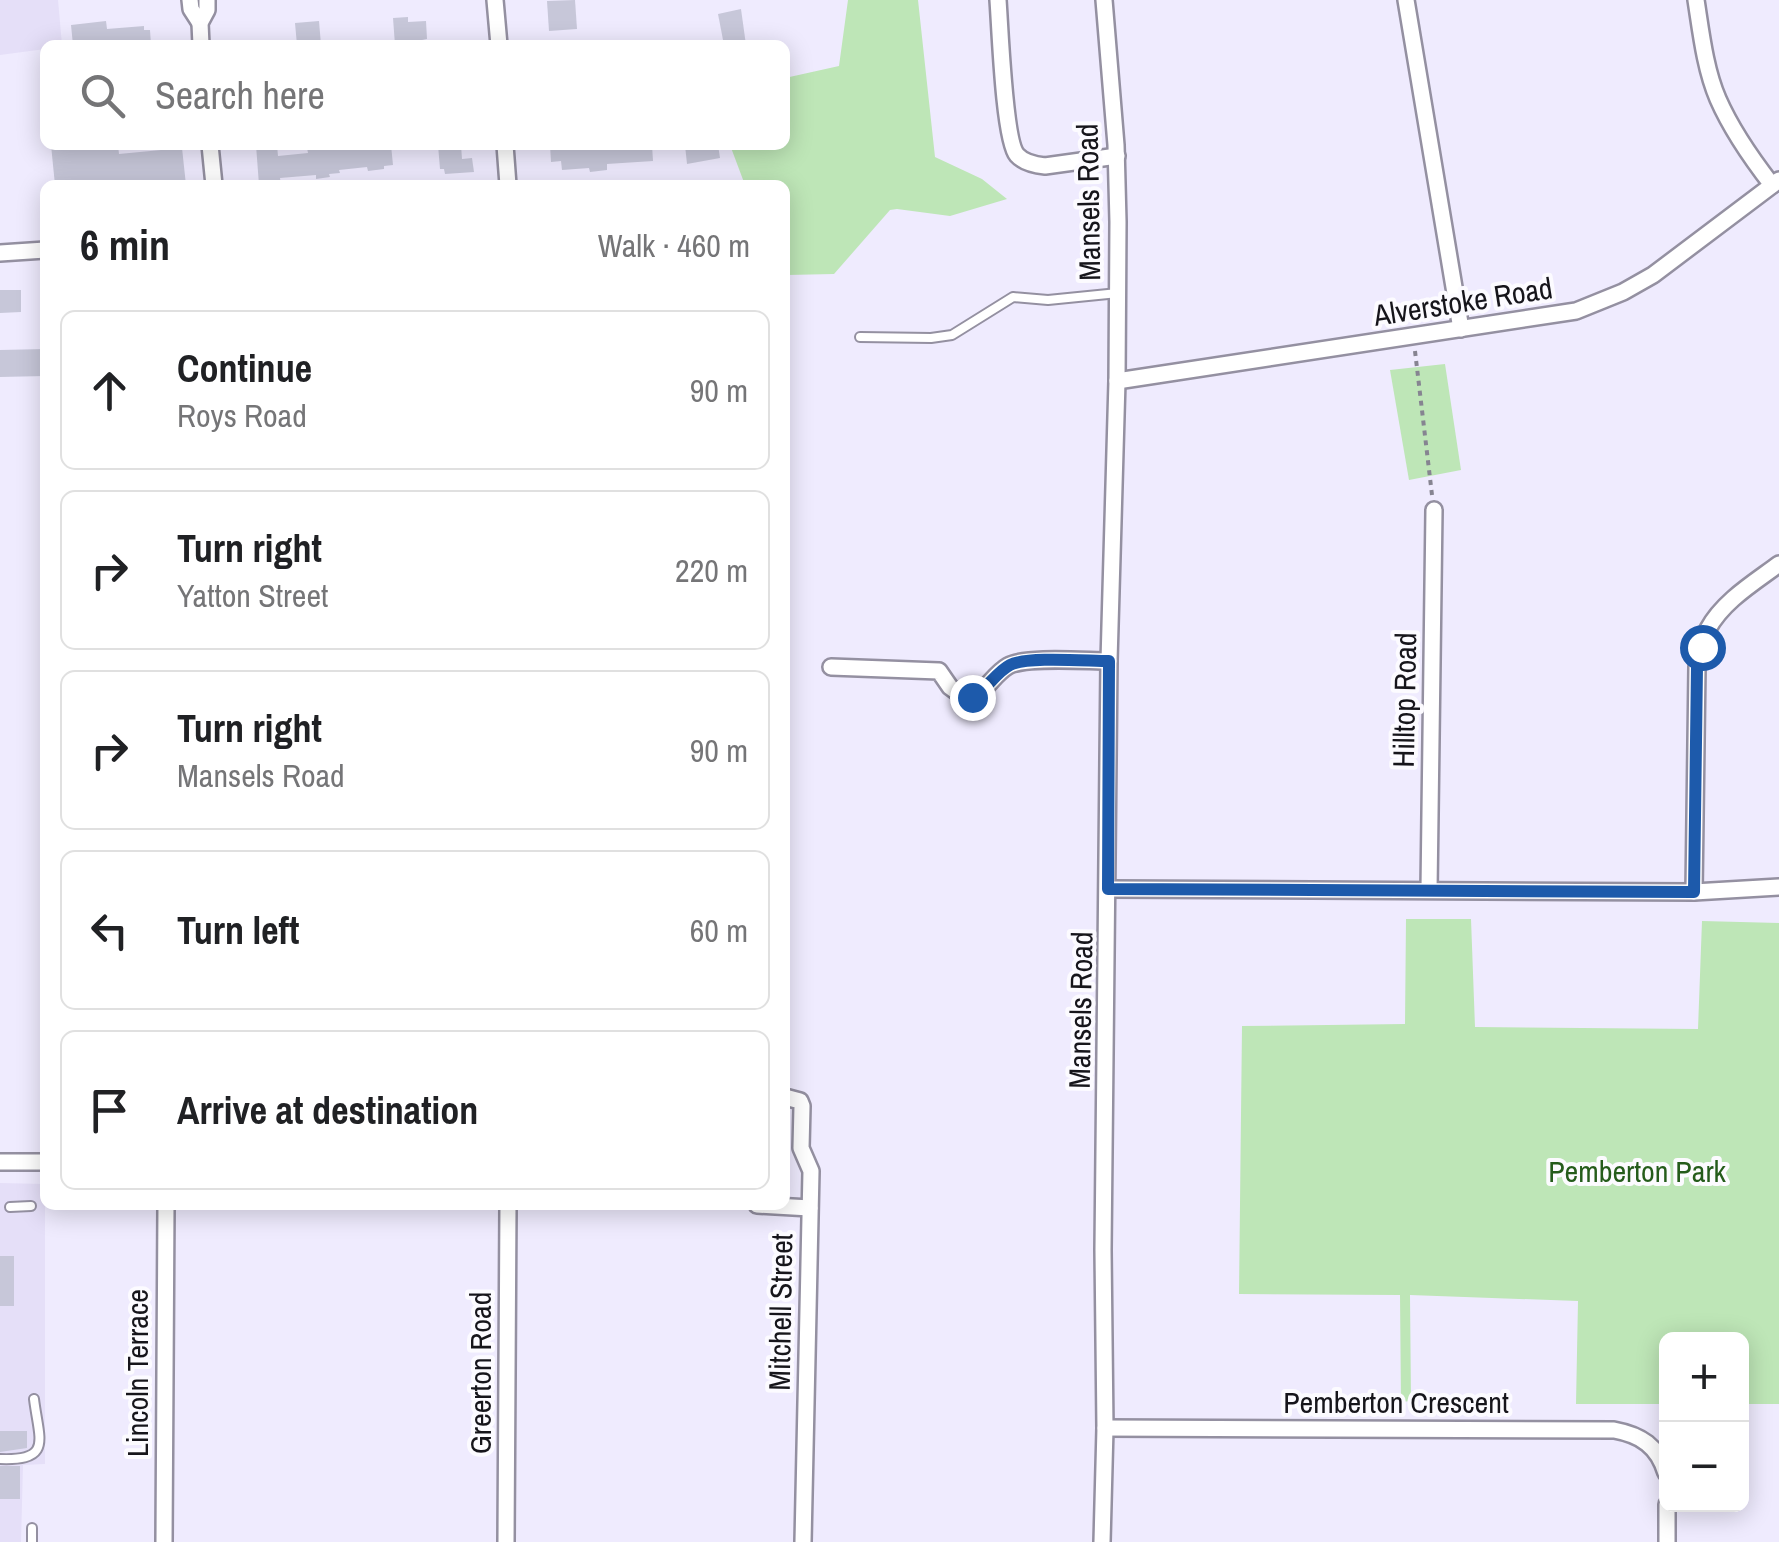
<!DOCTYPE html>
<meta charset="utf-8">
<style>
:root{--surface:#fff;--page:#f6f6f6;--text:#202124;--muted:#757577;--line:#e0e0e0}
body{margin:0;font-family:"Archivo Narrow",sans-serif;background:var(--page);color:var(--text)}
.controls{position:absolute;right:30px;bottom:30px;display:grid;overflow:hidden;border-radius:15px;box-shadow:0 5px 25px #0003}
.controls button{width:90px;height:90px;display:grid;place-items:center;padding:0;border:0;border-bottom:2px solid var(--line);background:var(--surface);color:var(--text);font:50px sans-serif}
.stop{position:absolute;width:30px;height:30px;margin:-22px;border:8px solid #1d5aab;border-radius:50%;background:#fff}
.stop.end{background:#1d5aab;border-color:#fff;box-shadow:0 2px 10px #0008}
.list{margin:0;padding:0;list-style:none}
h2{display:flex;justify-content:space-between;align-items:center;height:130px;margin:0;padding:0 40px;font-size:42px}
h2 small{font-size:32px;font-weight:400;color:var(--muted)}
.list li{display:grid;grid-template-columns:65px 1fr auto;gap:30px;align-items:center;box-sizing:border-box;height:160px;margin:0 20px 20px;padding:0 20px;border:2px solid var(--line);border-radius:15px}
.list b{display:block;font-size:38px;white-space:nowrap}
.list p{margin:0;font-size:32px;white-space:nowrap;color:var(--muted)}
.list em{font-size:32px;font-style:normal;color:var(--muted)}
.icon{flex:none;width:55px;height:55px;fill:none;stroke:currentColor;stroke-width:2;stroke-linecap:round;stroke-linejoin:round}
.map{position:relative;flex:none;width:1779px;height:1542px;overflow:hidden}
.search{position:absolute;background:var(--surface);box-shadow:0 5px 25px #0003;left:40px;top:40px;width:750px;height:110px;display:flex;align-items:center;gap:25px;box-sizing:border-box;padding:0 35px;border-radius:15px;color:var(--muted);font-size:38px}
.panel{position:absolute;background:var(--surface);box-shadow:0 5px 25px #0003;left:40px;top:180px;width:750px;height:1030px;border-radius:15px}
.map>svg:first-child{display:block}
</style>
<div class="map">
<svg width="1779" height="1542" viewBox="0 0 1779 1542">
<rect width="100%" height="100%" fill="#efebfe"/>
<g fill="#e5dff8">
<path d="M0,0H58L62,45H45V49L0,55Z"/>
<path d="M0,1183L45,1184V1464L23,1465L21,1542H0Z"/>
</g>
<g fill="#bee6b7">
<path d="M848,0H918L935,157L982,179L1007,199L950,216L897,209L890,210L834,274L787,275L785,272V185H745L730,145H785V78L839,66Z"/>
<path d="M1445,364L1461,470L1409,480L1390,370Z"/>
<path d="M1406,919H1471L1475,1027L1698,1029L1702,921L1779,923V1404H1742V1340H1666V1404H1576L1578,1301L1410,1295L1411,1401L1401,1402L1400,1295L1239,1294L1242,1026L1405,1024Z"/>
</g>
<g fill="#c7c7d9">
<path d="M575,0L577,29L549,31L547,1Z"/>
<path d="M741,9L746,45H724L718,14Z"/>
<path d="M408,17V22L426,21L427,39L422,40V45H395L393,18Z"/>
<path d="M106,21L107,29L144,26V30H150L151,45H73L71,25Z"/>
<path d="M319,21L321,45H297L295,23Z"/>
<path d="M51,145H118L119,154L182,148L186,185H55Z"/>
<path d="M256,145H277L278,156L308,153L307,148L314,147V145H337V148L391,145L393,165L384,166V169L368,171L367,167L339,170L340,173L329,174L330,177L316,179V175L280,178L281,185H259Z"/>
<path d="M438,145H461L462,159L472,158L474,172L445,174L444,169H440Z"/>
<path d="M550,145H652L653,161L607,164V170L590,172L589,168L562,170L561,161L551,162Z"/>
<path d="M685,145H718L720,158L687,164Z"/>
<path d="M0,290H21V312L0,313Z"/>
<path d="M45,349V376L0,377V350Z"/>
<rect x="0" y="1256" width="14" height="50"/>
<path d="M0,1431H27V1448L0,1452Z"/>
<rect x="0" y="1466" width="20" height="33"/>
</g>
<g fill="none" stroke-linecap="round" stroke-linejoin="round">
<defs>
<g id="service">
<path d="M860,337L931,338L952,335L1013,297L1048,300L1118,293"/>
<path d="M10,1207L31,1206"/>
<path d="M0,1459C53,1461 39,1440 34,1399"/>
<path d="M32,1542V1528"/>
</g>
<g id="minor">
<path d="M190,0L191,9L200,23"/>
<path d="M495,0L499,45"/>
<path d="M998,0C1000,26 1004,140 1017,155C1024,163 1035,165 1045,166L1117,156"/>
<path d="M1406,0L1461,329"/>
<path d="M1696,0C1701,32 1705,69 1718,99C1732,131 1751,158 1772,185"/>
<path d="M201,45L200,23L207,10V0"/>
<path d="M210,145L214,185"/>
<path d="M505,145L508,185"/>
<path d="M0,253L45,250"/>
<path d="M1117,381L1576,311L1623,292L1653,275L1779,180"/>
<path d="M831,667L939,671L950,687L965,698C986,695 991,676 1008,666C1025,656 1086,661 1109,661"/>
<path d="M1109,889L1694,892L1779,887"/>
<path d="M1429,890L1434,510"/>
<path d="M1694,892L1697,667C1700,654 1702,640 1708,629C1723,601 1755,582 1779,564"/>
<path d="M785,1097L800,1101L802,1106L801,1148L811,1171L803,1542"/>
<path d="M0,1162H45"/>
<path d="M757,1205L810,1208"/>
<path d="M1105,1428L1614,1430C1641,1435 1658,1446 1666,1473"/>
<path d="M164,1542L166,1205"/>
<path d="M506,1542L508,1205"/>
<path d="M1102,1542L1105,1428L1103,1250L1109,661L1117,381L1118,222L1116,145L1104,0"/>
<path d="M1667,1542V1504"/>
</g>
</defs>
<use href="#service" stroke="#9490a1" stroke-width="12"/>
<use href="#minor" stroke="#9490a1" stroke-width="20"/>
<path stroke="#868491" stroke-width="4" stroke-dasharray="5 5" stroke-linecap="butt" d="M1415,351L1432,495"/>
<use href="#service" stroke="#fff" stroke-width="8"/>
<use href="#minor" stroke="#fff" stroke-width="15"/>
</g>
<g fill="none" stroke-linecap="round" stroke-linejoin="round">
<path stroke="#1d5aab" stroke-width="12" d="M972,697C988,689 995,673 1010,665C1027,656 1087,661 1109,661L1108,889L1694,892L1697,667L1702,647"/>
</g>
<g text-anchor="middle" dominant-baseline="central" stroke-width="8" stroke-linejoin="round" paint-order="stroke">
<g font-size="30" fill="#16151b" stroke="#fcfbff">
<text transform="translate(1088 202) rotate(-91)">Mansels Road</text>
<text transform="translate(1463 301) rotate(-9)">Alverstoke Road</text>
<text transform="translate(1404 700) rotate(-89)">Hilltop Road</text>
<text transform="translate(1080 1010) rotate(-89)">Mansels Road</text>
<text transform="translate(780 1312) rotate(-89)">Mitchell Street</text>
<text transform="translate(137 1373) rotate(-90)">Lincoln Terrace</text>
<text transform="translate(480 1373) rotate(-90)">Greerton Road</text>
<text x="1396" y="1402">Pemberton Crescent</text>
</g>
<g font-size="30" fill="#255c1b" stroke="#fcfbff">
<text x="1637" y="1171">Pemberton Park</text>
</g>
</g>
</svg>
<div class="controls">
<button>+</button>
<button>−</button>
</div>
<div class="stop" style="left:1702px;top:647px"></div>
<div class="stop end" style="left:972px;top:697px"></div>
<div class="search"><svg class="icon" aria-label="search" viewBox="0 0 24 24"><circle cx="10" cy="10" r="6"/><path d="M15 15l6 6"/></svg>Search here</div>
<section class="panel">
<h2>6 min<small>Walk · 460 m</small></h2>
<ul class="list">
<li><svg class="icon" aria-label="ahead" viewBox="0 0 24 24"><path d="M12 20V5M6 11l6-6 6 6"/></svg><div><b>Continue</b><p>Roys Road</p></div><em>90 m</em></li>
<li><svg class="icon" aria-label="right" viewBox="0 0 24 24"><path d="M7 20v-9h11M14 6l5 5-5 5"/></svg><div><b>Turn right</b><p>Yatton Street</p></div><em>220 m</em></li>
<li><svg class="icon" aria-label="right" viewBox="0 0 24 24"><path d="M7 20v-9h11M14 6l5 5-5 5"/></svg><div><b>Turn right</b><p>Mansels Road</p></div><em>90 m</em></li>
<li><svg class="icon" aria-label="left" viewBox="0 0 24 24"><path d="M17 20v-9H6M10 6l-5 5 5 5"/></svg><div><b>Turn left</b></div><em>60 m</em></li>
<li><svg class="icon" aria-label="arrive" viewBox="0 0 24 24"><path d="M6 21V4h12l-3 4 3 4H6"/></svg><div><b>Arrive at destination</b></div></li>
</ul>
</section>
</div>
